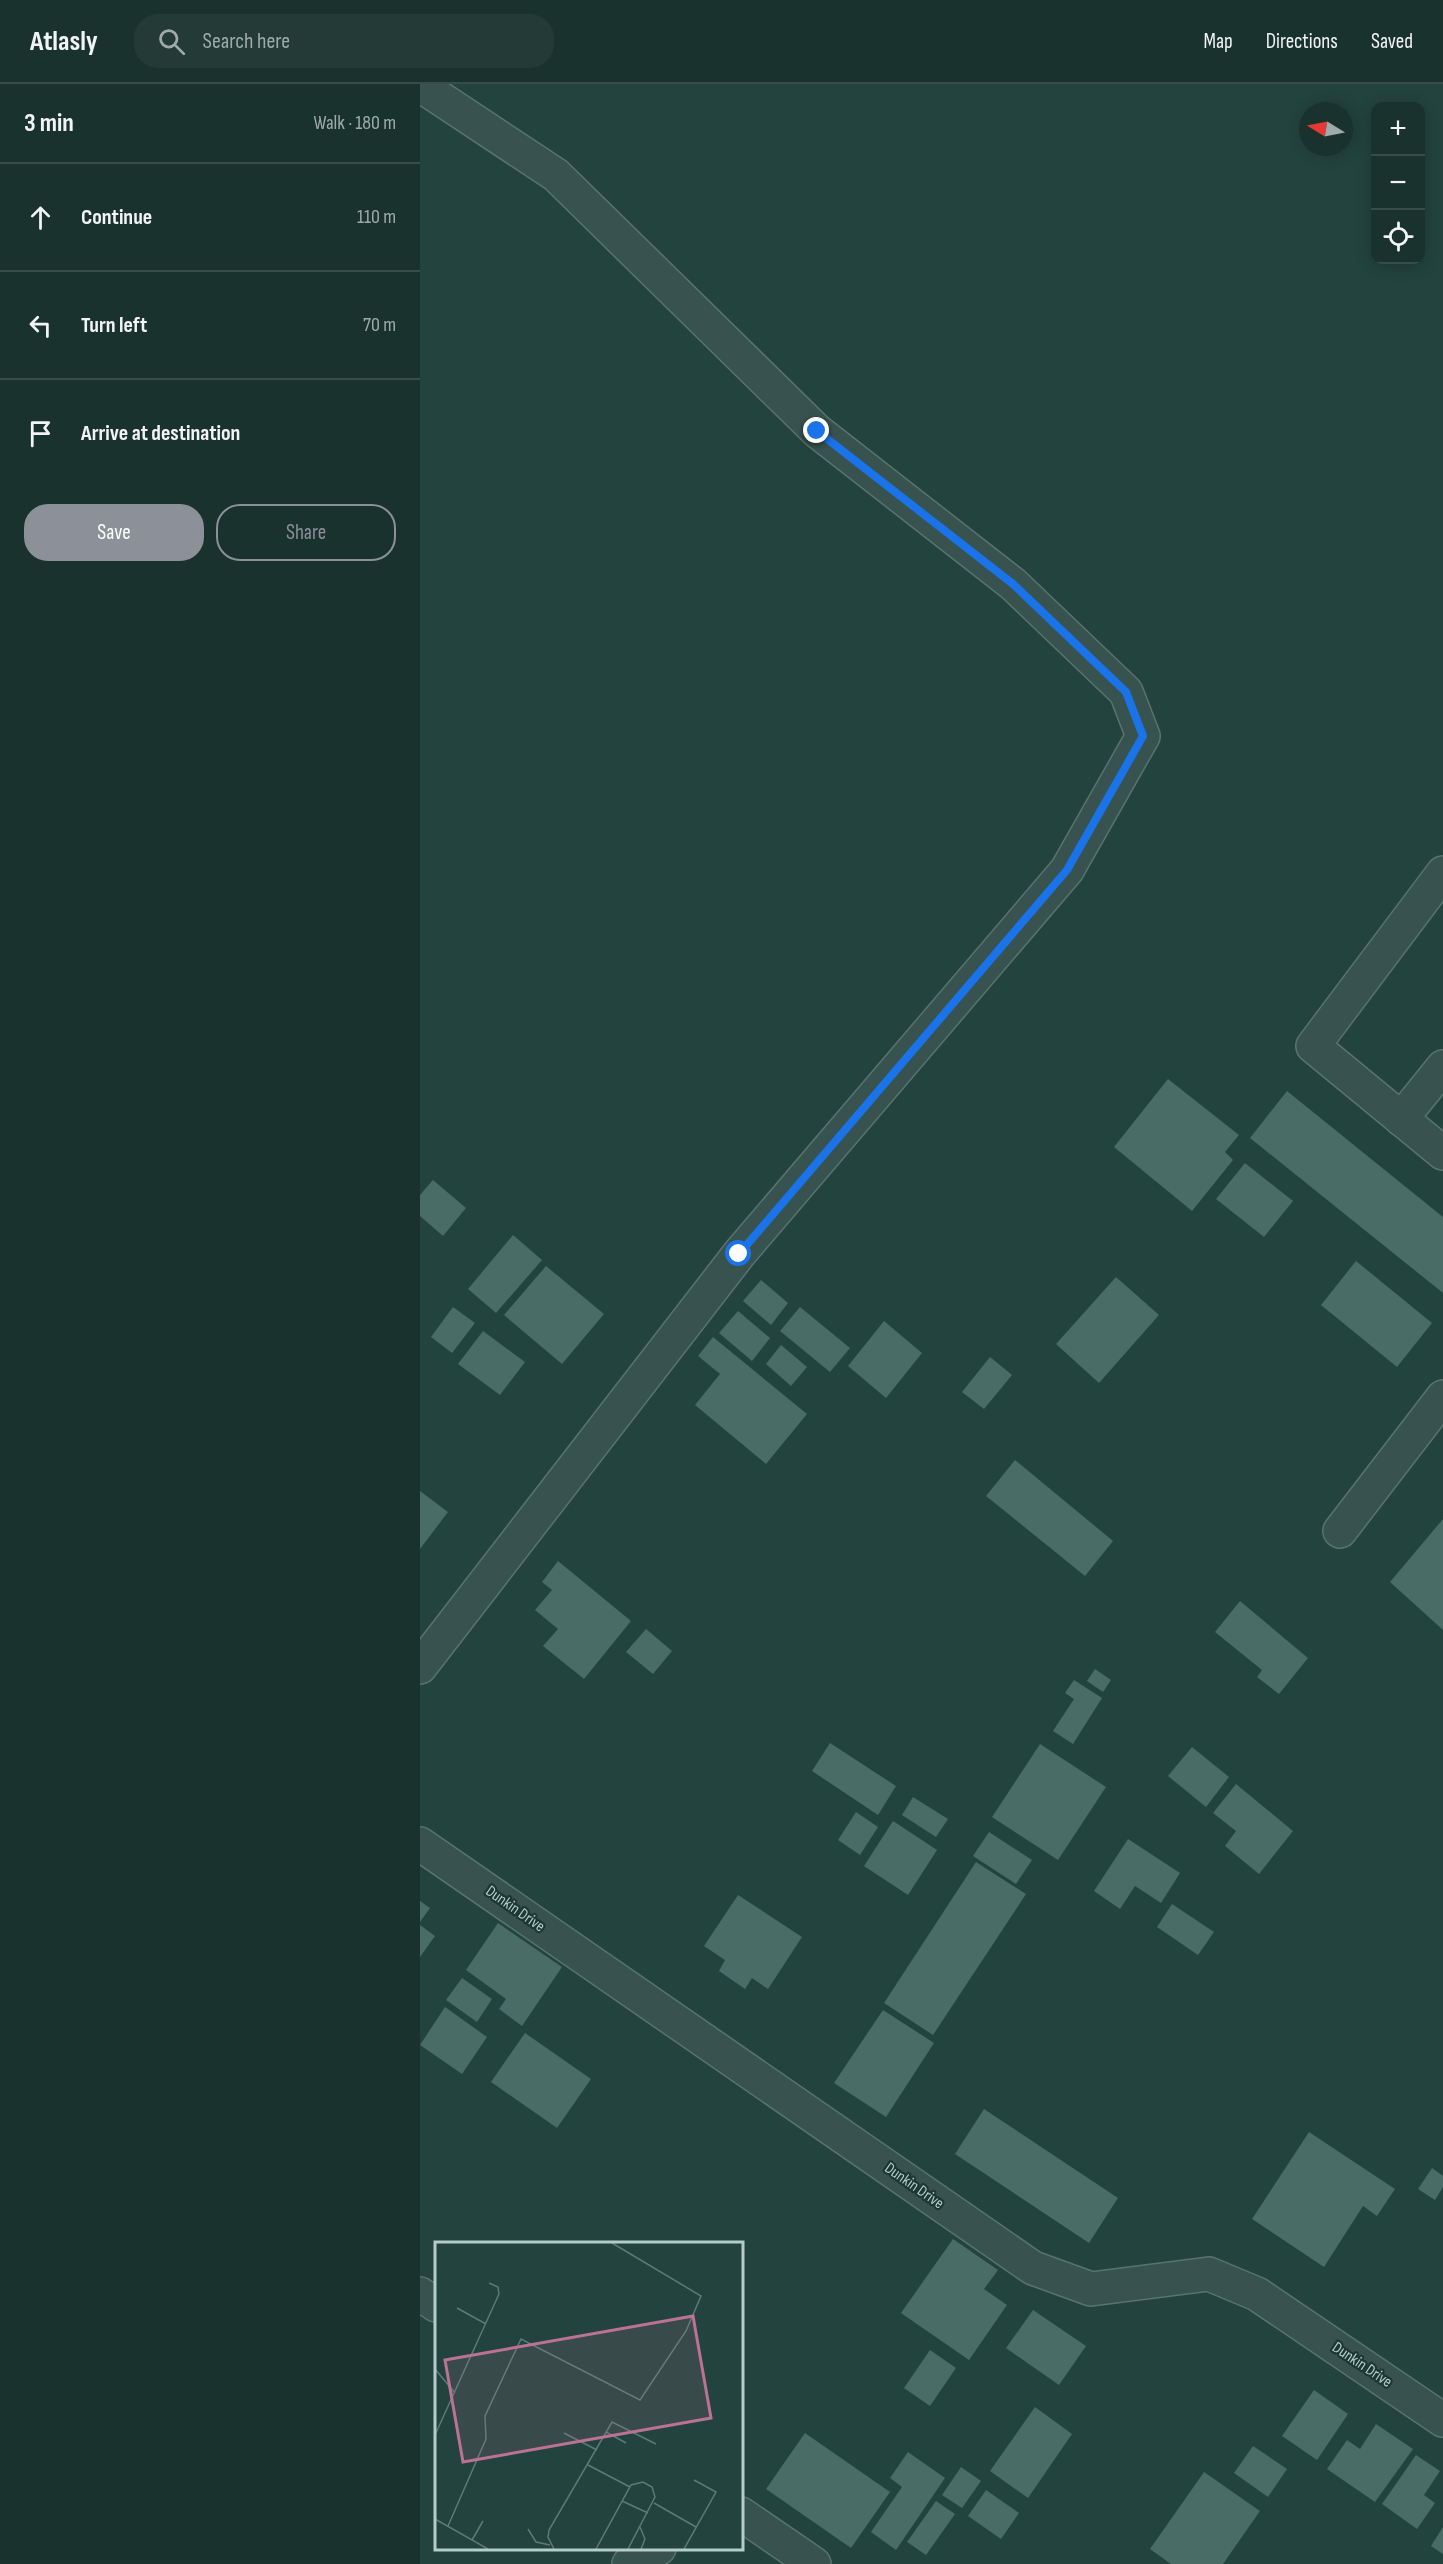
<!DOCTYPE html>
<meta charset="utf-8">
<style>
:root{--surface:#1a322e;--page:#233a36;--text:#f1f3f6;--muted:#9faaaa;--line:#384d4a;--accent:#8c9099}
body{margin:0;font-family:"Sofia Sans Condensed",sans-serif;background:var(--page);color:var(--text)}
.controls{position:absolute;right:18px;top:18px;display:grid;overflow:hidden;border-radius:12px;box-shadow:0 3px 15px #0003}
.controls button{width:54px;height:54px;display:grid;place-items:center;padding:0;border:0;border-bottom:2px solid var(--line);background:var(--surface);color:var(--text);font:30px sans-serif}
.compass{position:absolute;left:879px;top:18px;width:54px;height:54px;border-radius:50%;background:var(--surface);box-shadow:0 3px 15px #0003;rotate:280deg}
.stop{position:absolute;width:18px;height:18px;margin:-14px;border:4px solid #1a73e8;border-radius:50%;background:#fff}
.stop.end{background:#1a73e8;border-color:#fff;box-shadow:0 2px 6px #0008}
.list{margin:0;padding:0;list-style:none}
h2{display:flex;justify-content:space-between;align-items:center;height:78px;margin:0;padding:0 24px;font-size:26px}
h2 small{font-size:20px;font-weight:400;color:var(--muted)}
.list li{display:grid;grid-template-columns:39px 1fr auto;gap:18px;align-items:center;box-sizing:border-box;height:108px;padding:0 24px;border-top:2px solid var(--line)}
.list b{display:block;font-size:22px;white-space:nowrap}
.list em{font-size:20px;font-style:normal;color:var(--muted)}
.actions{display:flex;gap:12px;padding:18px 24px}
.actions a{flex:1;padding:14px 0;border:2px solid var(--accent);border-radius:24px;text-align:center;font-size:21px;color:var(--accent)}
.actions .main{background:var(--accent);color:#fff}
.icon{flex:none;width:33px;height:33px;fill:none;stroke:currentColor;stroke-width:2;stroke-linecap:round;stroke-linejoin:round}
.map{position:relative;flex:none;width:1023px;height:2480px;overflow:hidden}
header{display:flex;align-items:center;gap:36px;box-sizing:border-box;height:84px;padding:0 30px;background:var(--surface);border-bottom:2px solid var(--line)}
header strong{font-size:28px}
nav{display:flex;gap:33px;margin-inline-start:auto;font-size:21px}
.search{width:420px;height:54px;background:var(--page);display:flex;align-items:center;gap:15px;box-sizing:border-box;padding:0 21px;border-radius:24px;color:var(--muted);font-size:22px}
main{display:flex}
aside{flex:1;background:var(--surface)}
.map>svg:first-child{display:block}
</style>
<header>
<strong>Atlasly</strong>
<div class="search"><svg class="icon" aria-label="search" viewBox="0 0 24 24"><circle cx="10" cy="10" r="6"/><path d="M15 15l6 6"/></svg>Search here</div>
<nav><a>Map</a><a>Directions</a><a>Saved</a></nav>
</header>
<main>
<aside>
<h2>3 min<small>Walk · 180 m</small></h2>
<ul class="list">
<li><svg class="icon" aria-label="ahead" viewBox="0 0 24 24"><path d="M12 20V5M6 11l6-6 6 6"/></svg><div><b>Continue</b></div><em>110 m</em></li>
<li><svg class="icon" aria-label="left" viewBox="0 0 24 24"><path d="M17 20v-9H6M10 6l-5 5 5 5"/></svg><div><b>Turn left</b></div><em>70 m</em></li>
<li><svg class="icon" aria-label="arrive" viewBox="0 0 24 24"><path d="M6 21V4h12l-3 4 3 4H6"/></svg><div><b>Arrive at destination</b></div></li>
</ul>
<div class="actions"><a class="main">Save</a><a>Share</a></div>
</aside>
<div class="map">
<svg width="1023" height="2480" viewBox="0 0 1023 2480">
<rect width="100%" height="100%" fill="#23433e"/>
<g fill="#496c67">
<path d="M748,995L819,1051L805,1068L813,1076L772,1127L694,1063Z"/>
<path d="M867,1007L1023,1133V1209L830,1054Z"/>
<path d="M825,1079L873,1117L844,1153L796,1115Z"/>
<path d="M13,1096L46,1124L23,1152L0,1132V1111Z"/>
<path d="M93,1151L122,1176L76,1229L48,1205Z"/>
<path d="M936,1177L1012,1239L977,1283L901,1221Z"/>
<path d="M126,1182L184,1230L142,1280L84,1231Z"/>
<path d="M696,1193L739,1231L679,1299L636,1260Z"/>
<path d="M341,1196L368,1219L351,1241L323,1217Z"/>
<path d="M33,1223L55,1239L32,1269L11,1253Z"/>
<path d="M380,1223L430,1264L410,1288L360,1247Z"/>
<path d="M318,1227L350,1254L332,1277L299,1249Z"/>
<path d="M464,1237L502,1269L466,1314L428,1282Z"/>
<path d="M63,1247L105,1278L80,1311L38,1280Z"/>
<path d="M293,1253L387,1330L346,1380L275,1321L300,1290L278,1272Z"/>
<path d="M361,1261L387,1283L371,1302L346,1280Z"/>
<path d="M570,1273L592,1291L564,1325L542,1308Z"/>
<path d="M595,1376L693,1457L665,1492L566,1412Z"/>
<path d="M0,1407L28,1428L0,1465Z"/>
<path d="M1023,1435V1546L970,1498Z"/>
<path d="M138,1477L211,1537L164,1595L123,1562L138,1545L115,1526L132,1506L122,1498Z"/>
<path d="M820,1517L888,1574L859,1610L837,1593L842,1586L795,1548Z"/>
<path d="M226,1545L252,1567L233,1590L206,1568Z"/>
<path d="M675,1585L691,1596L683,1608L667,1597Z"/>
<path d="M654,1596L682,1614L653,1660L633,1647L654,1615L645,1609Z"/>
<path d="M410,1659L476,1702L458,1731L392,1687Z"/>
<path d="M620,1660L686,1703L638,1776L572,1733Z"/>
<path d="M772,1663L809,1693L786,1723L748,1692Z"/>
<path d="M816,1700L873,1747L839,1790L805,1762L816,1747L793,1729Z"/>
<path d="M493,1713L528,1735L516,1753L482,1731Z"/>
<path d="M436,1728L458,1743L440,1771L418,1756Z"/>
<path d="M473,1737L517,1766L488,1811L444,1782Z"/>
<path d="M569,1748L612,1776L596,1800L553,1772Z"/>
<path d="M708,1755L760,1789L741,1819L715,1802L700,1825L674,1807Z"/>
<path d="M556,1778L606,1810L513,1951L464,1919Z"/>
<path d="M318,1811L382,1853L348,1905L332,1894L325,1905L299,1887L305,1876L284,1862Z"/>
<path d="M0,1817L10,1824L0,1838Z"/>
<path d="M752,1820L794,1848L778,1871L737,1843Z"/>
<path d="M78,1839L142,1883L102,1942L79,1925L86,1915L46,1886Z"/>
<path d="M0,1841L15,1852L0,1873Z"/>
<path d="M42,1894L72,1915L57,1938L26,1916Z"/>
<path d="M25,1923L67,1953L42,1990L0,1961Z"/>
<path d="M463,1926L514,1959L466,2033L414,1999Z"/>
<path d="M105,1949L171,1995L137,2044L71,1998Z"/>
<path d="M564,2025L698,2114L669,2159L535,2070Z"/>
<path d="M889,2048L975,2105L957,2132L943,2122L904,2183L832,2135Z"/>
<path d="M1012,2084L1023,2092V2103L1015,2116L998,2105Z"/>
<path d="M533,2155L578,2186L564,2205L587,2221L549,2276L481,2229Z"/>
<path d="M613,2226L666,2262L639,2301L586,2264Z"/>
<path d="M510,2266L536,2284L510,2322L484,2304Z"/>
<path d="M894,2306L928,2330L897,2376L862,2352Z"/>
<path d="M615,2323L652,2350L608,2414L570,2387Z"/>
<path d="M956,2340L993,2365L955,2418L907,2385L927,2356L940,2365Z"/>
<path d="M385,2349L470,2408L431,2464L346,2405Z"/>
<path d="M833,2362L867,2385L848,2413L814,2389Z"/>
<path d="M488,2368L525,2394L476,2466L451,2448L482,2403L470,2394Z"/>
<path d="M996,2371L1020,2387L1004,2411L1015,2419L997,2445L962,2420Z"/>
<path d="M541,2383L561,2397L542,2424L522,2411Z"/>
<path d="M784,2388L840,2427L803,2480H751L730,2465Z"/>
<path d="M566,2406L599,2429L581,2455L548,2432Z"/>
<path d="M516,2417L535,2430L506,2471L487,2458Z"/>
<path d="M1023,2443V2470L1011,2462Z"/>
</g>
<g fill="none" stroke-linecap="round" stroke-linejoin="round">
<defs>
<g id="street">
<path d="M0,1L136,91L397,347L593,500L706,608L723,652L647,786L319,1170L0,1583"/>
<path d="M1023,789L893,962L1023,1069"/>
<path d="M981,1035L1023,983"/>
<path d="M920,1447L1023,1313"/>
<path d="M0,1760L613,2184L671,2205L789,2190L837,2210L1023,2336"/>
<path d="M0,2210L16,2221"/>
<path d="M321,2430L394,2480"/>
<path d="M209,2480L239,2464"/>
</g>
</defs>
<use href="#street" stroke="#59736f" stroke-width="36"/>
<use href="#street" stroke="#38534f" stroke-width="33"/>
</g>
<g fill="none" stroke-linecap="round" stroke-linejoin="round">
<path stroke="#1a73e8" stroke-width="8" d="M319,1170L647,786L723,652L706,608L593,500L397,347"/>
</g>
<g text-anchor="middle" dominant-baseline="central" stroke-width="4.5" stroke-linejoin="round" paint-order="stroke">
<g font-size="16" fill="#b5cdca" stroke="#1d3834">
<text transform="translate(95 1825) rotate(35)">Dunkin Drive</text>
<text transform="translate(494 2102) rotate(35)">Dunkin Drive</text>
<text transform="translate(942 2281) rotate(34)">Dunkin Drive</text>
</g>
</g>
<g transform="translate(15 2158)">
<rect width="308" height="308" fill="#23433e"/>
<path fill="none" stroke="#5d7a76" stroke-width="1.5" d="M22,66L51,82M0,127L20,151M171,190L191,201M129,191L162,208M0,193L64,52L63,45L54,41M153,223L195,245M187,259L213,271M219,261L261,285M0,277L53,307M13,284L51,197L50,174L86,97L205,158L251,89L266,54L177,1M205,285L210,297L206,307M93,287L101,300L115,303M37,298L48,279M119,307L113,295L114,288L177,180L221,202M161,307L196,243L208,240L217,245L220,255L193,307M249,307L281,250L259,238"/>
<path fill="#bc7292" fill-opacity="0.15" stroke="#bc7292" stroke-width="3" d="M258,74L276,176L28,220L10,118Z"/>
<rect width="308" height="308" fill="none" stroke="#b5cdca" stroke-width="3"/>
</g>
</svg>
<div class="controls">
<button>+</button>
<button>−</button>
<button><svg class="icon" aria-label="locate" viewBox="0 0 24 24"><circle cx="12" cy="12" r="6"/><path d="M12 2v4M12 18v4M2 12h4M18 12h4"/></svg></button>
</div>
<svg class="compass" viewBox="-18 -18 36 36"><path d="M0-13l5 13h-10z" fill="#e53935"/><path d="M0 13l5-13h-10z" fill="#9faaaa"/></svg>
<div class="stop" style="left:319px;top:1170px"></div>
<div class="stop end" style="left:397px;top:347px"></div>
</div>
</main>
